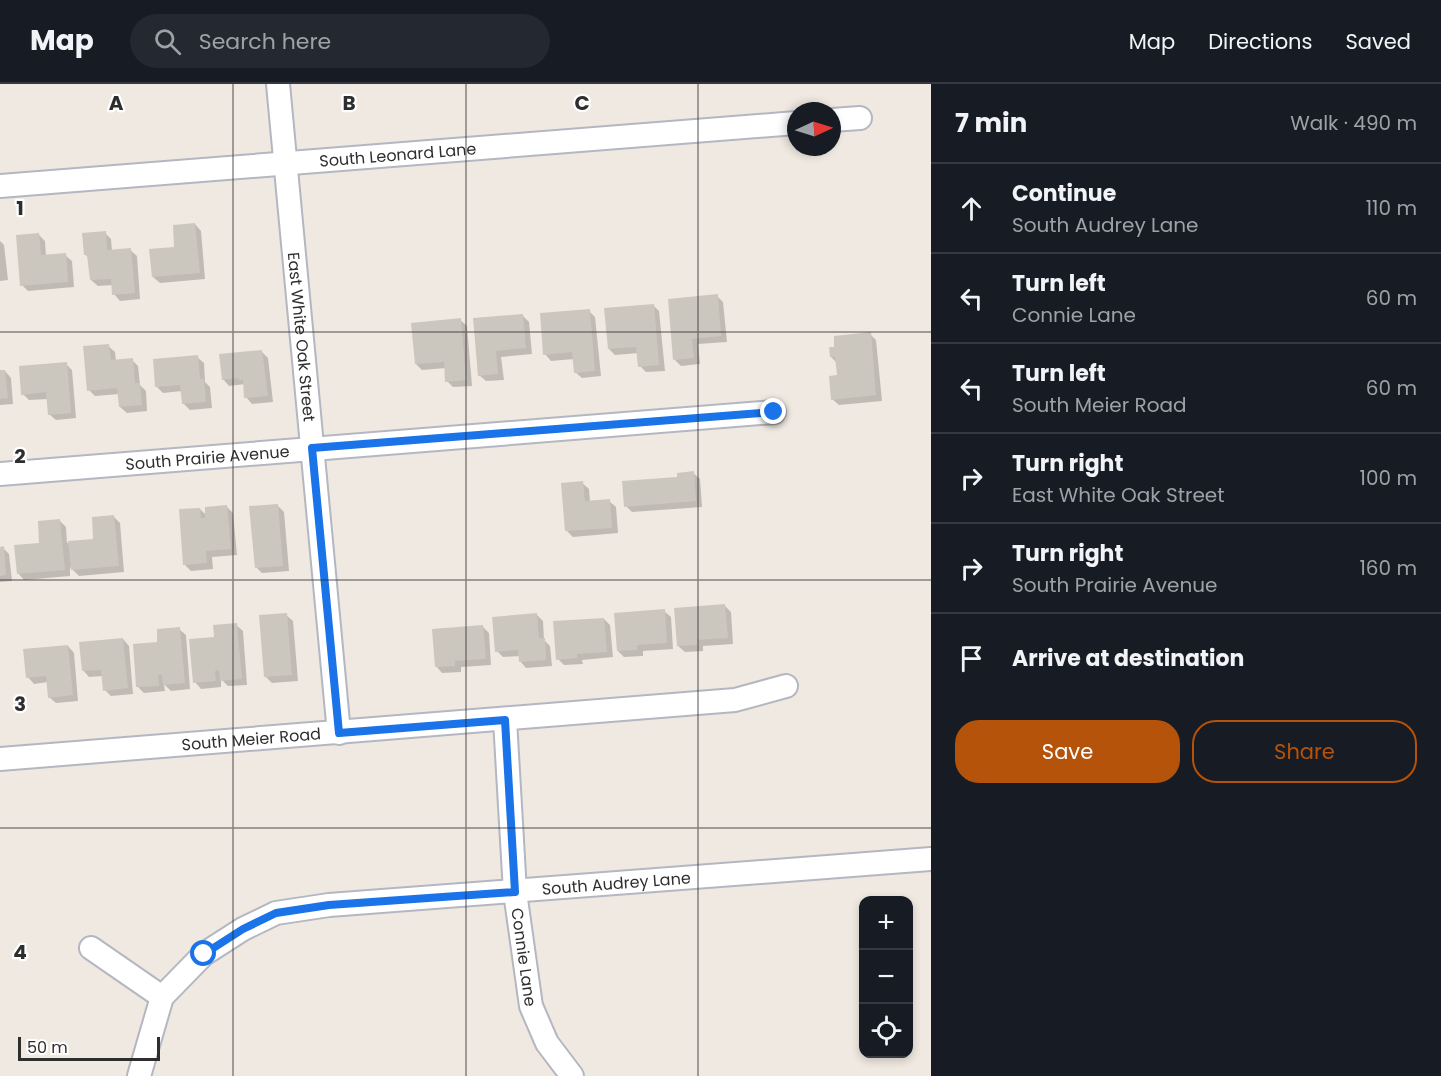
<!DOCTYPE html>
<meta charset="utf-8">
<style>
:root{--surface:#171b24;--page:#242831;--text:#f1f3f6;--muted:#9ea1a6;--line:#363941;--accent:#b45309}
body{margin:0;font-family:Poppins,sans-serif;background:var(--page);color:var(--text)}
.controls{position:absolute;right:18px;bottom:18px;display:grid;overflow:hidden;border-radius:12px;box-shadow:0 3px 9px #0003}
.controls button{width:54px;height:54px;display:grid;place-items:center;padding:0;border:0;border-bottom:2px solid var(--line);background:var(--surface);color:var(--text);font:30px sans-serif}
.compass{position:absolute;left:787px;top:18px;width:54px;height:54px;border-radius:50%;background:var(--surface);box-shadow:0 3px 9px #0003;rotate:86deg}
.scale{position:absolute;left:18px;bottom:15px;width:142px;box-sizing:border-box;padding-left:6px;border:3px solid #2e2e2e;border-top:0;font-size:16px;line-height:21px;white-space:nowrap;color:#2e2e2e;-webkit-text-stroke:4px #fff;paint-order:stroke}
.stop{position:absolute;width:18px;height:18px;margin:-14px;border:4px solid #1a73e8;border-radius:50%;background:#fff}
.stop.end{background:#1a73e8;border-color:#fff;box-shadow:0 2px 6px #0008}
.list{margin:0;padding:0;list-style:none}
h2{display:flex;justify-content:space-between;align-items:center;height:78px;margin:0;padding:0 24px;font-size:26px}
h2 small{font-size:20px;font-weight:400;color:var(--muted)}
.list li{display:grid;grid-template-columns:39px 1fr auto;gap:18px;align-items:center;box-sizing:border-box;height:90px;padding:0 24px;border-top:2px solid var(--line)}
.list b{display:block;font-size:22px;white-space:nowrap}
.list p{margin:0;font-size:20px;white-space:nowrap;color:var(--muted)}
.list em{font-size:20px;font-style:normal;color:var(--muted)}
.actions{display:flex;gap:12px;padding:18px 24px}
.actions a{flex:1;padding:14px 0;border:2px solid var(--accent);border-radius:24px;text-align:center;font-size:21px;color:var(--accent)}
.actions .main{background:var(--accent);color:#fff}
.icon{flex:none;width:33px;height:33px;fill:none;stroke:currentColor;stroke-width:2;stroke-linecap:round;stroke-linejoin:round}
.map{position:relative;flex:none;width:931px;height:992px;overflow:hidden}
header{display:flex;align-items:center;gap:36px;box-sizing:border-box;height:84px;padding:0 30px;background:var(--surface);border-bottom:2px solid var(--line)}
header strong{font-size:28px}
nav{display:flex;gap:33px;margin-inline-start:auto;font-size:21px}
.search{width:420px;height:54px;background:var(--page);display:flex;align-items:center;gap:15px;box-sizing:border-box;padding:0 21px;border-radius:33px;color:var(--muted);font-size:22px}
main{display:flex}
aside{flex:1;background:var(--surface)}
.map>svg:first-child{display:block}
</style>
<header>
<strong>Map</strong>
<div class="search"><svg class="icon" aria-label="search" viewBox="0 0 24 24"><circle cx="10" cy="10" r="6"/><path d="M15 15l6 6"/></svg>Search here</div>
<nav><a>Map</a><a>Directions</a><a>Saved</a></nav>
</header>
<main>
<div class="map">
<svg width="931" height="992" viewBox="0 0 931 992">
<rect width="100%" height="100%" fill="#efe9e1"/>
<g fill="#0003">
<path d="M195,140L201,147L205,195L160,199L153,193Z"/>
<path d="M105,149L111,155L112,167L130,166L137,172L140,215L120,217L114,210L113,201L98,202L91,196L89,175L85,170Z"/>
<path d="M38,150L45,157L46,172L65,171L72,177L74,203L28,207L22,201Z"/>
<path d="M0,157L4,161L8,196L0,197Z"/>
<path d="M717,212L723,218L727,258L698,260L700,280L681,282L675,276Z"/>
<path d="M653,221L659,227L665,287L646,288L640,282L639,269L615,271L609,265Z"/>
<path d="M589,227L595,233L601,292L582,294L575,288L574,275L551,277L545,270Z"/>
<path d="M523,232L529,238L532,270L501,273L504,296L486,297L479,291L474,236Z"/>
<path d="M460,236L467,242L472,302L453,303L447,297L446,284L422,286L416,280Z"/>
<path d="M870,250L876,256L882,317L839,321L832,315L839,293L837,279L831,273Z"/>
<path d="M108,262L115,268L116,277L132,276L138,282L140,301L146,307L147,327L127,329L120,323L119,310L95,312L89,306Z"/>
<path d="M262,268L268,274L273,318L252,320L246,313L245,300L229,302L223,295Z"/>
<path d="M197,273L204,279L205,298L210,303L212,324L190,326L183,319L182,307L163,309L157,303Z"/>
<path d="M66,280L72,286L76,334L56,336L49,330L48,315L29,316L23,310Z"/>
<path d="M5,287L11,294L13,320L0,321V288Z"/>
<path d="M693,389L700,395L702,423L632,428L626,422Z"/>
<path d="M582,399L589,405L590,418L609,417L616,423L618,449L573,453L567,447Z"/>
<path d="M277,421L284,428L289,487L262,489L256,483Z"/>
<path d="M227,423L233,429L237,471L212,473L213,485L191,487L185,481L200,425L207,432Z"/>
<path d="M114,433L120,439L124,488L79,492L70,483V492L24,496L18,489L60,437L66,443L67,459L95,457Z"/>
<path d="M0,464H3L9,470L12,497L0,498Z"/>
<path d="M725,522L731,528L733,560L703,562V567L685,568L678,562Z"/>
<path d="M664,527L671,533L673,565L643,567V572L624,573L618,567Z"/>
<path d="M286,531L293,537L298,597L272,599L265,592Z"/>
<path d="M537,531L543,537L544,556L550,562L552,582L526,584L520,577V572L503,573L497,567Z"/>
<path d="M604,535L610,541L613,573L582,576L583,580L564,581L558,575Z"/>
<path d="M236,541L243,547L247,601L228,602L221,595V603L201,605L195,598L216,555Z"/>
<path d="M482,542L489,549L491,581L461,583V588L442,589L436,582Z"/>
<path d="M179,545L186,551L190,605L171,607L164,600L165,607L144,609L138,603L159,559Z"/>
<path d="M123,555L129,562L133,610L111,612L105,606L103,592L89,593L83,586Z"/>
<path d="M68,562L74,569L78,617L56,619L49,613L48,598L34,600L28,593Z"/>
</g>
<g fill="#cbc7bf">
<path d="M195,139L200,189L152,193L149,165L174,163L173,141Z"/>
<path d="M106,147L107,166L131,164L135,209L112,211L111,195L90,196L87,171H84L82,149Z"/>
<path d="M39,149L41,171L66,169L68,198L20,202L16,151Z"/>
<path d="M718,210L721,252L692,255L694,274L673,276L668,215Z"/>
<path d="M654,220L659,281L638,283L636,263L608,265L604,224Z"/>
<path d="M590,225L595,287L574,289L572,268L543,271L540,229Z"/>
<path d="M523,230L526,264L496,267L498,290L478,292L473,234Z"/>
<path d="M461,234L466,296L445,298L444,278L415,280L411,239Z"/>
<path d="M871,248L876,311L831,316L829,292L837,291L835,273H830L829,263H834V252Z"/>
<path d="M109,260L111,276L133,274L135,299H140L142,321L119,323L117,304L87,307L83,262Z"/>
<path d="M262,266L268,312L244,314L243,296L239,297V294L222,296L219,270Z"/>
<path d="M198,271L200,295H204L206,318L182,320L180,301L155,303L153,275Z"/>
<path d="M67,278L71,329L48,331L46,308L21,311L19,282Z"/>
<path d="M0,286H5L8,314L0,315Z"/>
<path d="M694,387L696,417L624,423L622,397L677,393V389Z"/>
<path d="M583,397L585,417L610,415L612,444L565,447L561,399Z"/>
<path d="M278,420L283,482L255,484L249,422Z"/>
<path d="M227,421L231,465L206,467L207,479L183,481L179,425L200,424L201,434H205V423Z"/>
<path d="M114,431L119,482L71,486L68,457L93,455L92,433Z"/>
<path d="M60,435L65,486L17,490L14,461L39,459L38,437Z"/>
<path d="M4,462L6,491L0,492V463Z"/>
<path d="M725,520L728,554L697,556L698,561L677,562L674,524Z"/>
<path d="M665,525L667,559L637,561V566L617,567L614,529Z"/>
<path d="M287,529L292,591L264,593L259,531Z"/>
<path d="M537,529L539,554H545L546,576L519,578L518,566L495,568L492,533Z"/>
<path d="M604,534L607,568L577,570V574L556,576L553,537Z"/>
<path d="M237,539L242,595L220,597L219,586L215,587L216,597L193,599L189,555L214,553L213,541Z"/>
<path d="M483,541L486,575L455,577V582L435,583L432,545Z"/>
<path d="M180,543L185,599L163,601L162,591H158L159,602L136,603L133,560L157,558V545Z"/>
<path d="M123,554L128,604L103,607L101,586L82,587L79,558Z"/>
<path d="M68,561L73,611L48,614L46,592L26,594L23,565Z"/>
</g>
<g fill="none" stroke-linecap="round" stroke-linejoin="round">
<defs>
<g id="minor">
<path id="s1" d="M278,0L339,649"/>
<path d="M832,36L860,34"/>
<path id="s2" d="M0,102L796,39"/>
<path id="s3" d="M0,390L774,328"/>
<path id="s4" d="M505,636L515,808L531,922L547,959L572,992"/>
<path id="s5" d="M0,675L735,616L786,602"/>
<path d="M91,864L162,913"/>
<path id="s6" d="M139,992L162,913L204,870L243,845L276,829L329,821L931,775"/>
</g>
</defs>
<use href="#minor" stroke="#b4b7c1" stroke-width="26"/>
<use href="#minor" stroke="#fff" stroke-width="22"/>
</g>
<g fill="none" stroke-linecap="round" stroke-linejoin="round">
<path stroke="#1a73e8" stroke-width="8" d="M204,870L243,845L276,829L329,821L515,808L505,636L339,649L312,364L774,328"/>
</g>
<path fill="none" stroke="#2e2e2e" stroke-width="1.5" stroke-opacity="0.55" d="M233,0V992M466,0V992M698,0V992M0,248H931M0,496H931M0,744H931"/>
<g text-anchor="middle" dominant-baseline="central" stroke-width="4.5" stroke-linejoin="round" paint-order="stroke">
<g font-size="16" fill="#2e2e2e" stroke="#fff">
<text stroke="none"><textPath href="#s2" startOffset="399">South Leonard Lane</textPath></text>
<text stroke="none"><textPath href="#s1" startOffset="254">East White Oak Street</textPath></text>
<text stroke="none"><textPath href="#s3" startOffset="208">South Prairie Avenue</textPath></text>
<text stroke="none"><textPath href="#s5" startOffset="252">South Meier Road</textPath></text>
<text stroke="none"><textPath href="#s6" startOffset="567">South Audrey Lane</textPath></text>
<text stroke="none"><textPath href="#s4" startOffset="238">Connie Lane</textPath></text>
</g>
</g>
<g font-size="20" text-anchor="middle" font-weight="bold" fill="#2e2e2e" stroke="#fff" stroke-width="4.5" stroke-linejoin="round" paint-order="stroke">
<text x="116" y="26">A</text>
<text x="349" y="26">B</text>
<text x="582" y="26">C</text>
<text x="20" y="131">1</text>
<text x="20" y="379">2</text>
<text x="20" y="627">3</text>
<text x="20" y="875">4</text>
</g>
</svg>
<div class="controls">
<button>+</button>
<button>−</button>
<button><svg class="icon" aria-label="locate" viewBox="0 0 24 24"><circle cx="12" cy="12" r="6"/><path d="M12 2v4M12 18v4M2 12h4M18 12h4"/></svg></button>
</div>
<svg class="compass" viewBox="-18 -18 36 36"><path d="M0-13l5 13h-10z" fill="#e53935"/><path d="M0 13l5-13h-10z" fill="#9ea1a6"/></svg>
<div class="scale">50 m</div>
<div class="stop" style="left:204px;top:870px"></div>
<div class="stop end" style="left:774px;top:328px"></div>
</div>
<aside>
<h2>7 min<small>Walk · 490 m</small></h2>
<ul class="list">
<li><svg class="icon" aria-label="ahead" viewBox="0 0 24 24"><path d="M12 20V5M6 11l6-6 6 6"/></svg><div><b>Continue</b><p>South Audrey Lane</p></div><em>110 m</em></li>
<li><svg class="icon" aria-label="left" viewBox="0 0 24 24"><path d="M17 20v-9H6M10 6l-5 5 5 5"/></svg><div><b>Turn left</b><p>Connie Lane</p></div><em>60 m</em></li>
<li><svg class="icon" aria-label="left" viewBox="0 0 24 24"><path d="M17 20v-9H6M10 6l-5 5 5 5"/></svg><div><b>Turn left</b><p>South Meier Road</p></div><em>60 m</em></li>
<li><svg class="icon" aria-label="right" viewBox="0 0 24 24"><path d="M7 20v-9h11M14 6l5 5-5 5"/></svg><div><b>Turn right</b><p>East White Oak Street</p></div><em>100 m</em></li>
<li><svg class="icon" aria-label="right" viewBox="0 0 24 24"><path d="M7 20v-9h11M14 6l5 5-5 5"/></svg><div><b>Turn right</b><p>South Prairie Avenue</p></div><em>160 m</em></li>
<li><svg class="icon" aria-label="arrive" viewBox="0 0 24 24"><path d="M6 21V4h12l-3 4 3 4H6"/></svg><div><b>Arrive at destination</b></div></li>
</ul>
<div class="actions"><a class="main">Save</a><a>Share</a></div>
</aside>
</main>
